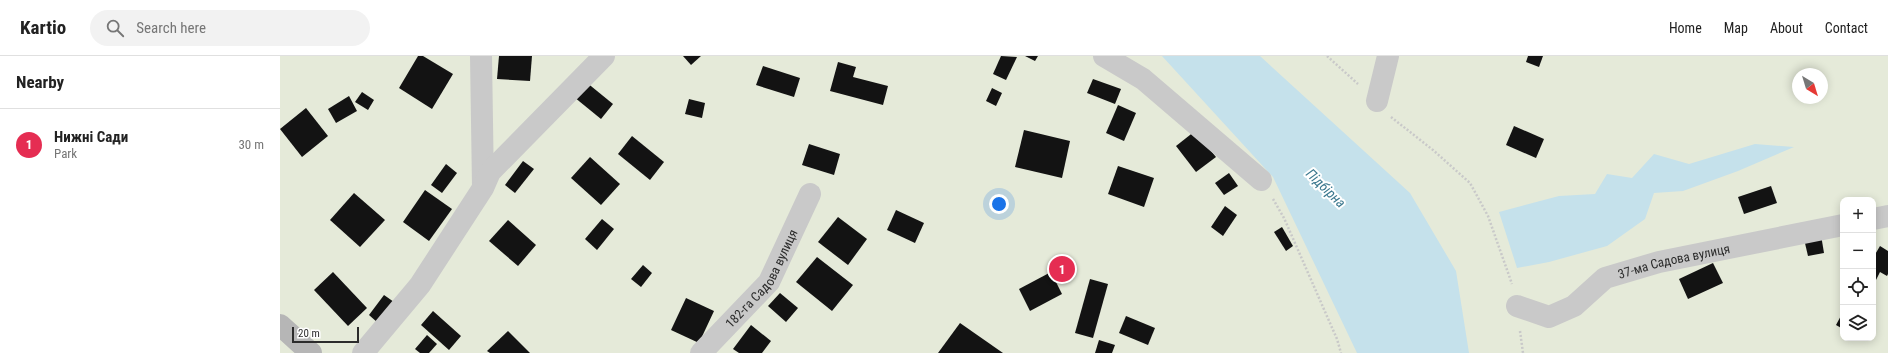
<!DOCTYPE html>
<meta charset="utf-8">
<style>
:root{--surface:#fff;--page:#f2f2f2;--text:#222;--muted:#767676;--line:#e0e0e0;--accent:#e52d52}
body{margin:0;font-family:"Roboto Condensed",sans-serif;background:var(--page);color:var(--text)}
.controls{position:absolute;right:12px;bottom:12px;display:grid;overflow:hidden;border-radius:8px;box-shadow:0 2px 10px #0003}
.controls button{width:36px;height:36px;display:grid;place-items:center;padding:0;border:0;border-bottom:1px solid var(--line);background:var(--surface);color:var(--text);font:20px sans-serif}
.compass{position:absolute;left:1512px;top:12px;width:36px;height:36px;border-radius:50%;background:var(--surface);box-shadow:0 2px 10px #0003;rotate:142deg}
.scale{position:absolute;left:12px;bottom:10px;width:67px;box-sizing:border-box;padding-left:4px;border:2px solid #2c2c2c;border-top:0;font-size:11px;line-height:14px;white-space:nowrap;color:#2c2c2c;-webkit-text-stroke:3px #fff;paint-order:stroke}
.you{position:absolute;left:719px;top:148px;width:14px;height:14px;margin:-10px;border:3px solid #fff;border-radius:50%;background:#1a73e8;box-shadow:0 0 0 6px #1a73e833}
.badge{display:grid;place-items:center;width:26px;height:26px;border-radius:50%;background:var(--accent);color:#fff;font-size:13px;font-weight:700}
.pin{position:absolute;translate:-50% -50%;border:2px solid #fff;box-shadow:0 1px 4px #0006}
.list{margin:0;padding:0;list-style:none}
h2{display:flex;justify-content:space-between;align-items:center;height:52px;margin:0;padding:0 16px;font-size:17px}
h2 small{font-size:13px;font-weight:400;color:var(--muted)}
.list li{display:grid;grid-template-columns:26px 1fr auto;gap:12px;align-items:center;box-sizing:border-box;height:72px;padding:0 16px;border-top:1px solid var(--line)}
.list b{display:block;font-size:15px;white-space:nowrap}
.list p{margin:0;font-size:13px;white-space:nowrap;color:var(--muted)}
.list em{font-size:13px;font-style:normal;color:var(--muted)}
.icon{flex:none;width:22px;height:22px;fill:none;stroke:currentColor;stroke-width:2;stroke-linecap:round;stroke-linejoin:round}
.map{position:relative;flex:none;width:1608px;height:297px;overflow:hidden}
header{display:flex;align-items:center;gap:24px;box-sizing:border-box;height:56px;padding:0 20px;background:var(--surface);border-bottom:1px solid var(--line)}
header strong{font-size:19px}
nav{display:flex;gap:22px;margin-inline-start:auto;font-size:14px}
.search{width:280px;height:36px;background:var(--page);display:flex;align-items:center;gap:10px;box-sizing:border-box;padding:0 14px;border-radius:22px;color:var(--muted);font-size:15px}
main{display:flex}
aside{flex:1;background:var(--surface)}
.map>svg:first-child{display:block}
</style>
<header>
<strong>Kartio</strong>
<div class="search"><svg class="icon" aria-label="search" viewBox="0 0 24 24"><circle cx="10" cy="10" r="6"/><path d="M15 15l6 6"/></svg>Search here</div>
<nav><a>Home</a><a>Map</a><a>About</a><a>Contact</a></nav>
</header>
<main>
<aside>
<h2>Nearby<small></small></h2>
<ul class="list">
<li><span class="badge">1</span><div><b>Нижні Сади</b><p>Park</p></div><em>30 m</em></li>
</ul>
</aside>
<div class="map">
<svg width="1608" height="297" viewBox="0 0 1608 297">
<rect width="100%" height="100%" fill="#fff"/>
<path fill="#e5ead9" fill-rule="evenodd" d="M0,0H1608V297H0ZM1518,18H1542V42H1518ZM1563,144H1593V282H1563Z"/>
<g fill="#c5e1eb">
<path d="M882,0H980L1130,137L1176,215L1189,297H1077L993,121Z"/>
<path d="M1475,88L1514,91L1458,115L1403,135L1374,137L1365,163L1327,190L1269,206L1237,212L1219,156L1279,140L1315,138L1327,118L1352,122L1374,98L1409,108Z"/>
</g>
<g fill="#131313">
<path d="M138,0H143L173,18L152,53L119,32Z"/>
<path d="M219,0H252L250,25L217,23Z"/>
<path d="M403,0H421L411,9Z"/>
<path d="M721,0L737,1L726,24L713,18Z"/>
<path d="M745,0H758L755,5Z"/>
<path d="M1248,0H1263L1259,11L1246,6Z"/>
<path d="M558,6L576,11L573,21L608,30L603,49L550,35Z"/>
<path d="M483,10L520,22L514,41L476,29Z"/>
<path d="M813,23L841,33L835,48L807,37Z"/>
<path d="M306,26L333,48L321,63L294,41Z"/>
<path d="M712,32L722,37L716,50L706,45Z"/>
<path d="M82,36L94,44L88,54L75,46Z"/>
<path d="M69,40L77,55L56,67L48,53Z"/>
<path d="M409,43L425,47L422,62L405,58Z"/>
<path d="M838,49L856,57L844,85L826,77Z"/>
<path d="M26,52L48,80L22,101L0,73Z"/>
<path d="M1234,70L1264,83L1256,102L1226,89Z"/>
<path d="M744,74L790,85L782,122L735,111Z"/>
<path d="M915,75L936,101L916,116L896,90Z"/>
<path d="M352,80L384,106L370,124L338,98Z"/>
<path d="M529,88L560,98L554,119L522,109Z"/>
<path d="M310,101L340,128L321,149L291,122Z"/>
<path d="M243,105L254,113L235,137L225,129Z"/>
<path d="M166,108L177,117L162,137L151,129Z"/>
<path d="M838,110L874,122L864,151L828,138Z"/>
<path d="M949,117L958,130L944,139L935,127Z"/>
<path d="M1491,130L1497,147L1464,158L1458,141Z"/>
<path d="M145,134L172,153L149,185L123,166Z"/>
<path d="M74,137L105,164L80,191L50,164Z"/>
<path d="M945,150L957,159L943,180L931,171Z"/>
<path d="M616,154L644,167L635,187L607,174Z"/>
<path d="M558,161L587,183L568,209L538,186Z"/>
<path d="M322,163L334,173L317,194L305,183Z"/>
<path d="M228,164L256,189L238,210L209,185Z"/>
<path d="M1002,171L1013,190L1006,195L994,176Z"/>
<path d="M1541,179L1544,197L1528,200L1524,183Z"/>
<path d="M1600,190L1608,195V218L1607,220L1600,216L1593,230V202Z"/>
<path d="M537,201L573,229L552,255L516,226Z"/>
<path d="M1433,207L1443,227L1408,243L1399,223Z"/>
<path d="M363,209L372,217L361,231L351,223Z"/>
<path d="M53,216L87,252L68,270L34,234Z"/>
<path d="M771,216L782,238L750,255L739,233Z"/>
<path d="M810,223L828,228L813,282L795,277Z"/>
<path d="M500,237L518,252L506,266L488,250Z"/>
<path d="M104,239L114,246L98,267L89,259Z"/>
<path d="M406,242L434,255L419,287L391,274Z"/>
<path d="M153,255L181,280L169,294L141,269Z"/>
<path d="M1563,256V273L1556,269Z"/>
<path d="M846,260L875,272L868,289L839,277Z"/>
<path d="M680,267L723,297H658Z"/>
<path d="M471,269L491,285L482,297H459L453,293Z"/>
<path d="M228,275L250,297H210L207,295Z"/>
<path d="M147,279L157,288L149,297H140L135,293Z"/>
<path d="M819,284L835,289L832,297H815Z"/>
</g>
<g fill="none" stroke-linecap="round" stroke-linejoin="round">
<g stroke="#c9c9c9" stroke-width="2.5" stroke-dasharray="2 2" stroke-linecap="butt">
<path d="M1047,0L1078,28"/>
<path d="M1111,61L1153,94L1190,127L1208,160L1232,228"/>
<path d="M993,143L1004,162L1057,283L1061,297"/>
<path d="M1240,275L1243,297"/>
</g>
<g stroke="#c9c9c9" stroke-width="22">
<path d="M201,0L203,131"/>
<path d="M824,0L863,23L981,124"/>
<path d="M1097,45L1108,0"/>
<path d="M1593,163L1608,160"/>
<path id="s1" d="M1237,250L1269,261L1294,250L1325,222L1379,206L1563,169"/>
<path d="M83,297L140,229L203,132L210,116L324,0"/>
<path id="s2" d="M421,297L489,226L530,138"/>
</g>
<path stroke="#b6b6b6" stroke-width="22" d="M0,269L31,297"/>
</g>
<g text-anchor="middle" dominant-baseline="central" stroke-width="4" stroke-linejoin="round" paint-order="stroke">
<g font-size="13" fill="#2c2c2c" stroke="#fff">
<text stroke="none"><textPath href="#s1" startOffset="174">37-ма Садова вулиця</textPath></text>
<text stroke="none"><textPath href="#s2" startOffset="97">182-га Садова вулиця</textPath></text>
</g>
<g font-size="14" font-style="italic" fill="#3b788e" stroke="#fff">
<text transform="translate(1046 132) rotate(44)">Підбірна</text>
</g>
</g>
</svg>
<div class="controls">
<button>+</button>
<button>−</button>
<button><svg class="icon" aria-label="locate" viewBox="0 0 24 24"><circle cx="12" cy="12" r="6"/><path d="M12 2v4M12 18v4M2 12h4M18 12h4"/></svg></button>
<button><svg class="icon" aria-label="layers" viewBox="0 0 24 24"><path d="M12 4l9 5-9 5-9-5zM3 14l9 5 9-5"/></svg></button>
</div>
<svg class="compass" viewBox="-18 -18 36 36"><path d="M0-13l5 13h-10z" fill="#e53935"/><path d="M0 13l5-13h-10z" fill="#767676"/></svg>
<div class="scale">20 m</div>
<div class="you"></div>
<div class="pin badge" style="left:782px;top:213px">1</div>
</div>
</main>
